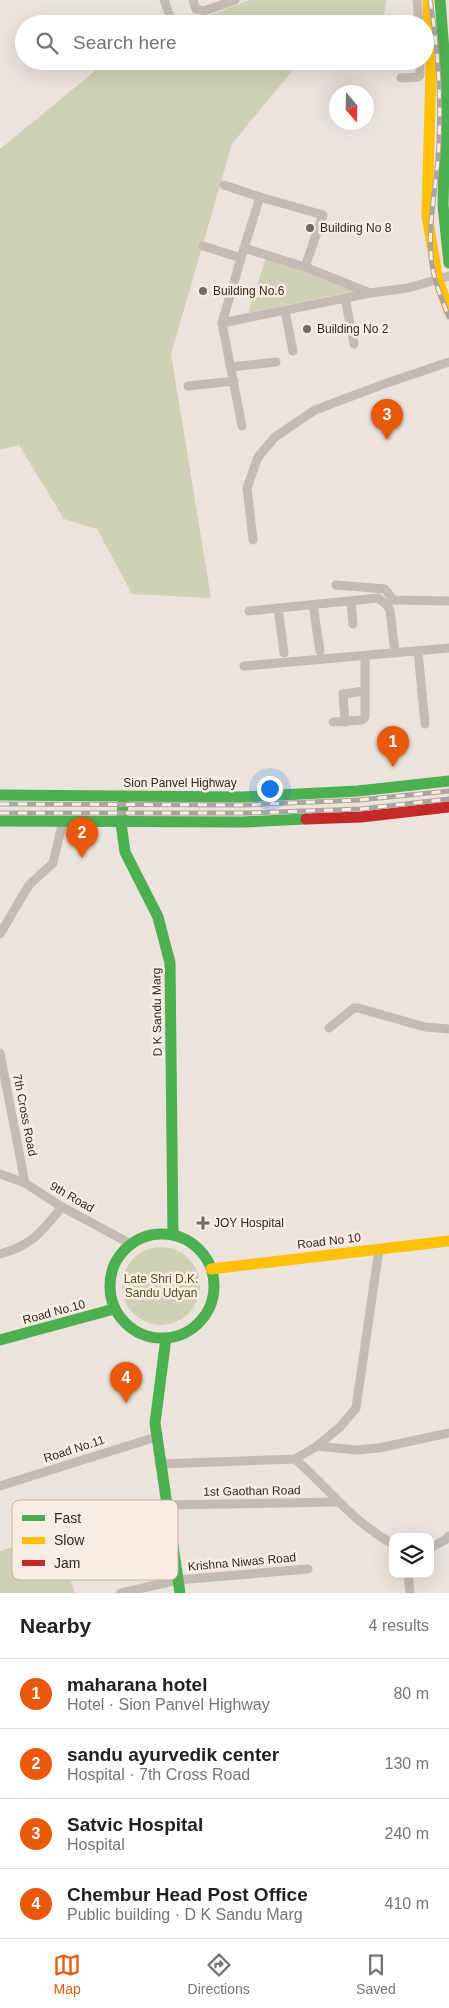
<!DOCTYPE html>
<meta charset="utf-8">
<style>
:root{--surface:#fff;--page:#f6f6f6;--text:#202124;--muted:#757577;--line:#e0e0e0;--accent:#ea580c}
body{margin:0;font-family:Helvetica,sans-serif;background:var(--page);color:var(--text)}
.controls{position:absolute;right:15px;bottom:15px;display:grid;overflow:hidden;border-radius:10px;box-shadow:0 5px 20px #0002}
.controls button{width:45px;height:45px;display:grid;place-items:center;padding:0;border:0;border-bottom:1px solid var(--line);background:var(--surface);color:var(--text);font:25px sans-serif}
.compass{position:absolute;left:329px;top:85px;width:45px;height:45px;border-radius:50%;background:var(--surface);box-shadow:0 5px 20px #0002;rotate:160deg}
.you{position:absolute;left:269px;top:788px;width:18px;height:18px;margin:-12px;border:4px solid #fff;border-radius:50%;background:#1a73e8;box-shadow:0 0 0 8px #1a73e833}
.badge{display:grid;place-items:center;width:32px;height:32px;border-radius:50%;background:var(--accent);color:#fff;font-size:16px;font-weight:700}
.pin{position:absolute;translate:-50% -41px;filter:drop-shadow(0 1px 2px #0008)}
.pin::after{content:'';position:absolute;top:26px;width:18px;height:15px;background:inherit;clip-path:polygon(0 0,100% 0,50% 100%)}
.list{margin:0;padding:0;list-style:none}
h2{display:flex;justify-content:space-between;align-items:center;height:65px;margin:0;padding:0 20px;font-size:21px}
h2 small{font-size:16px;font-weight:400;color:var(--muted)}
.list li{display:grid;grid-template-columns:32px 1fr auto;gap:15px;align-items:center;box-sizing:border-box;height:70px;padding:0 20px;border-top:1px solid var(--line)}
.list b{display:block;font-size:19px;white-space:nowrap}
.list p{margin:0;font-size:16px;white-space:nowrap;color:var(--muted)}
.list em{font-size:16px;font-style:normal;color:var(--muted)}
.icon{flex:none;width:28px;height:28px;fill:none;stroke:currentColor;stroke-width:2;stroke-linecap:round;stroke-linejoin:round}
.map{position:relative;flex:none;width:449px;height:1593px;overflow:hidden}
.search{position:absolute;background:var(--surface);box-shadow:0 5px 20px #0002;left:15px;right:15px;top:15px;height:55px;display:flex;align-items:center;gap:12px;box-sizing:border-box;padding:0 18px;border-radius:28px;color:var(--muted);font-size:19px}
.sheet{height:345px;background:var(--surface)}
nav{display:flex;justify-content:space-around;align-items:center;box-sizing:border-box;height:70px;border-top:1px solid var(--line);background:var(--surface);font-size:14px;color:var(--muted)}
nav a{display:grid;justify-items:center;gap:2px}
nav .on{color:var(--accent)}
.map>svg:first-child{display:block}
</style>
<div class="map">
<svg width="449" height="1593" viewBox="0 0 449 1593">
<rect width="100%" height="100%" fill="#ece3dc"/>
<g fill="#cfd1b4">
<path d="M250,0H386L383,24H186Z"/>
<path d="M107,61H300L232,144L171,354L211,598L132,594L97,529L64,519L19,445L0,450V149Z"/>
<path d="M267,255L369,288L248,313Z"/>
<circle cx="161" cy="1286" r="39"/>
<path d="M54,1533L75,1593H0V1551Z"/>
</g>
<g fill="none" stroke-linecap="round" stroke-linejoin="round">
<g stroke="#c5bbb5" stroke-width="9">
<path d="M164,0L171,19"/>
<path d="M193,0L196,9L204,11L235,0"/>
<path d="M417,0L419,24"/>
<path d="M401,78L418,77L420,75V61"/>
<path d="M224,185L260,197L323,215L305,267"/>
<path d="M203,246L241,258"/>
<path d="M244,248L260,197"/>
<path d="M370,293L305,267L244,248L222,323L370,293L408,288L449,276"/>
<path d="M345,298L354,344"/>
<path d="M285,311L293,351"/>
<path d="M222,323L242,426"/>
<path d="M231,367L276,362"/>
<path d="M188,386L234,381"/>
<path d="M253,540L247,488L258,457L275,437L315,410L384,384L449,362"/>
<path d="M336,585L385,589L393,600L449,601"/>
<path d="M351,601L353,624"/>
<path d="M313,605L320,651"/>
<path d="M278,608L284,653"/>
<path d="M249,611L378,598L386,604L390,610L395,653"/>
<path d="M418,651L425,724"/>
<path d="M244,666L449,648"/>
<path d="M333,722L362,720L365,717V656"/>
<path d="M345,722L343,694L364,691"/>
<path d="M0,934L29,885L53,863L63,821"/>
<path d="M329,1028L354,1008H358L425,1027L449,1029"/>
<path d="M0,1053L25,1183"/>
<path d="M0,1174L25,1183L62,1207L131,1244"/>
<path d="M0,1254C33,1245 41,1232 62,1207"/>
<path d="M317,1446L356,1450L379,1448L449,1433"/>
<path d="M295,1459C330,1489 351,1521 393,1544"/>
<path d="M160,1464L295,1459L317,1446L340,1427L356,1408L379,1249"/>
<path d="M0,1486L156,1437"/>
<path d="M167,1505L337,1502"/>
<path d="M430,1548L445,1540L449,1536"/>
<path d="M408,1574L410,1593"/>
<path d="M121,1593L178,1580L308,1569"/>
</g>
<g stroke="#4caf50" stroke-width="11">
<path d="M440,0L446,77L443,205L449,263"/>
<path d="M0,795L242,797L358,791L449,781"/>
<path d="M124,797L121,823L125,852L158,917L170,963L173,1235"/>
<path d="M0,821L243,822L306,819"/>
<circle cx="162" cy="1286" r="52"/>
<path d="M166,1338L155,1423L180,1593"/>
<path d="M0,1340L114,1309"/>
</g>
<g stroke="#ffc107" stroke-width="11">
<path d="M428,0L431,68L427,216L438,280L449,311"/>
<path d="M211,1269L449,1241"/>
</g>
<path stroke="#c62828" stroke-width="11" d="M306,819L361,817L449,807"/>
<defs>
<g id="rail">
<path d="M430,0C438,46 441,95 439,141C438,179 428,217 431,255C432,277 441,297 449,317"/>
<path d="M0,804L244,805L359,800L449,791"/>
<path d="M0,813H247L361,809L449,799"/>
</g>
</defs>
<use href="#rail" stroke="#aca4a0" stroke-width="5"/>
<use href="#rail" stroke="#fbece1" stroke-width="3" stroke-dasharray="9" stroke-linecap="butt"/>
</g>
<g fill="#756964" stroke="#fbece1" stroke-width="2">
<circle cx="310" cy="228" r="5"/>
<circle cx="203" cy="291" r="5"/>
<circle cx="307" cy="329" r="5"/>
<path d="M200.5 1215.5h5v5h5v5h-5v5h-5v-5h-5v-5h5z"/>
</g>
<g text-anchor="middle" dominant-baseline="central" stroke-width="5" stroke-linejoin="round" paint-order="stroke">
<g font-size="12" fill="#352824" stroke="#fbece1" text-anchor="start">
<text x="320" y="228">Building No 8</text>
<text x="213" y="291">Building No.6</text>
<text x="317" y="329">Building No 2</text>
<text x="214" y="1223">JOY Hospital</text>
</g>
<g font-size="12" fill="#352824" stroke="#fbece1">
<text x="180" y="783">Sion Panvel Highway</text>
<text transform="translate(157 1012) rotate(-91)">D K Sandu Marg</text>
<text transform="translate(25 1115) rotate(79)">7th Cross Road</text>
<text transform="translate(72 1197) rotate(30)">9th Road</text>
<text transform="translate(329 1241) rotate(-7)">Road No 10</text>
<text transform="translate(54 1312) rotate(-15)">Road No.10</text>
<text transform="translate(74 1449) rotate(-18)">Road No.11</text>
<text transform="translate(252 1491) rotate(-1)">1st Gaothan Road</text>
<text transform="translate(242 1562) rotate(-5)">Krishna Niwas Road</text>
</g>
<g font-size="12" fill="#495526" stroke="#fbece1">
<text x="161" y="1279">Late Shri D.K.<tspan x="161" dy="14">Sandu Udyan</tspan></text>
</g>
</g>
<rect x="12" y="1500" width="166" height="80" rx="8" fill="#fbece1" stroke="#c0b1a8" stroke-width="1"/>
<rect x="22" y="1515" width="23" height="6" fill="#4caf50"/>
<rect x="22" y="1537" width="23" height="7" fill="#ffc107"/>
<rect x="22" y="1560" width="23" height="6" fill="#c62828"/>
<g font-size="14" fill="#352824">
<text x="54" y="1523">Fast</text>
<text x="54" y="1545">Slow</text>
<text x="54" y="1568">Jam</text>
</g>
</svg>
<div class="controls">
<button><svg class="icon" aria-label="layers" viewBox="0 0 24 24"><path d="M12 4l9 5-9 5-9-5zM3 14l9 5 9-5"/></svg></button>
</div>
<svg class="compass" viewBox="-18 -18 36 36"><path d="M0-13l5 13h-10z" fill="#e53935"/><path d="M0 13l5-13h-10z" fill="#757577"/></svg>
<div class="you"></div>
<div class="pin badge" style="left:393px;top:767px">1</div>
<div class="pin badge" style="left:82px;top:858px">2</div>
<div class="pin badge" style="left:387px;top:440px">3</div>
<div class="pin badge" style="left:126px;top:1403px">4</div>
<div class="search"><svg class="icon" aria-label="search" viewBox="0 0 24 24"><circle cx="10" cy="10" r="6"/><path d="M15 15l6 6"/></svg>Search here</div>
</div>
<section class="sheet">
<h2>Nearby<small>4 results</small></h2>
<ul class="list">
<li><span class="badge">1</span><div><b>maharana hotel</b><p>Hotel · Sion Panvel Highway</p></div><em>80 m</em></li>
<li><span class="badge">2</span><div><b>sandu ayurvedik center</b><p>Hospital · 7th Cross Road</p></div><em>130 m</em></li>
<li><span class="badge">3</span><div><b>Satvic Hospital</b><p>Hospital</p></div><em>240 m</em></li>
<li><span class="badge">4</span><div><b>Chembur Head Post Office</b><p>Public building · D K Sandu Marg</p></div><em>410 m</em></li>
</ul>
</section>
<nav>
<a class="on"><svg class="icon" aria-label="map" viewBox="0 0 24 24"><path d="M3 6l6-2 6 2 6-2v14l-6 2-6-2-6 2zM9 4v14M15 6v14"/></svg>Map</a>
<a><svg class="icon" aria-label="directions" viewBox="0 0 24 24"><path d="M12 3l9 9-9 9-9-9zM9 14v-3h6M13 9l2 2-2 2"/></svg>Directions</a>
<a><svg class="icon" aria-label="saved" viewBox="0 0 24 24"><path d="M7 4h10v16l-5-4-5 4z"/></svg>Saved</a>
</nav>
